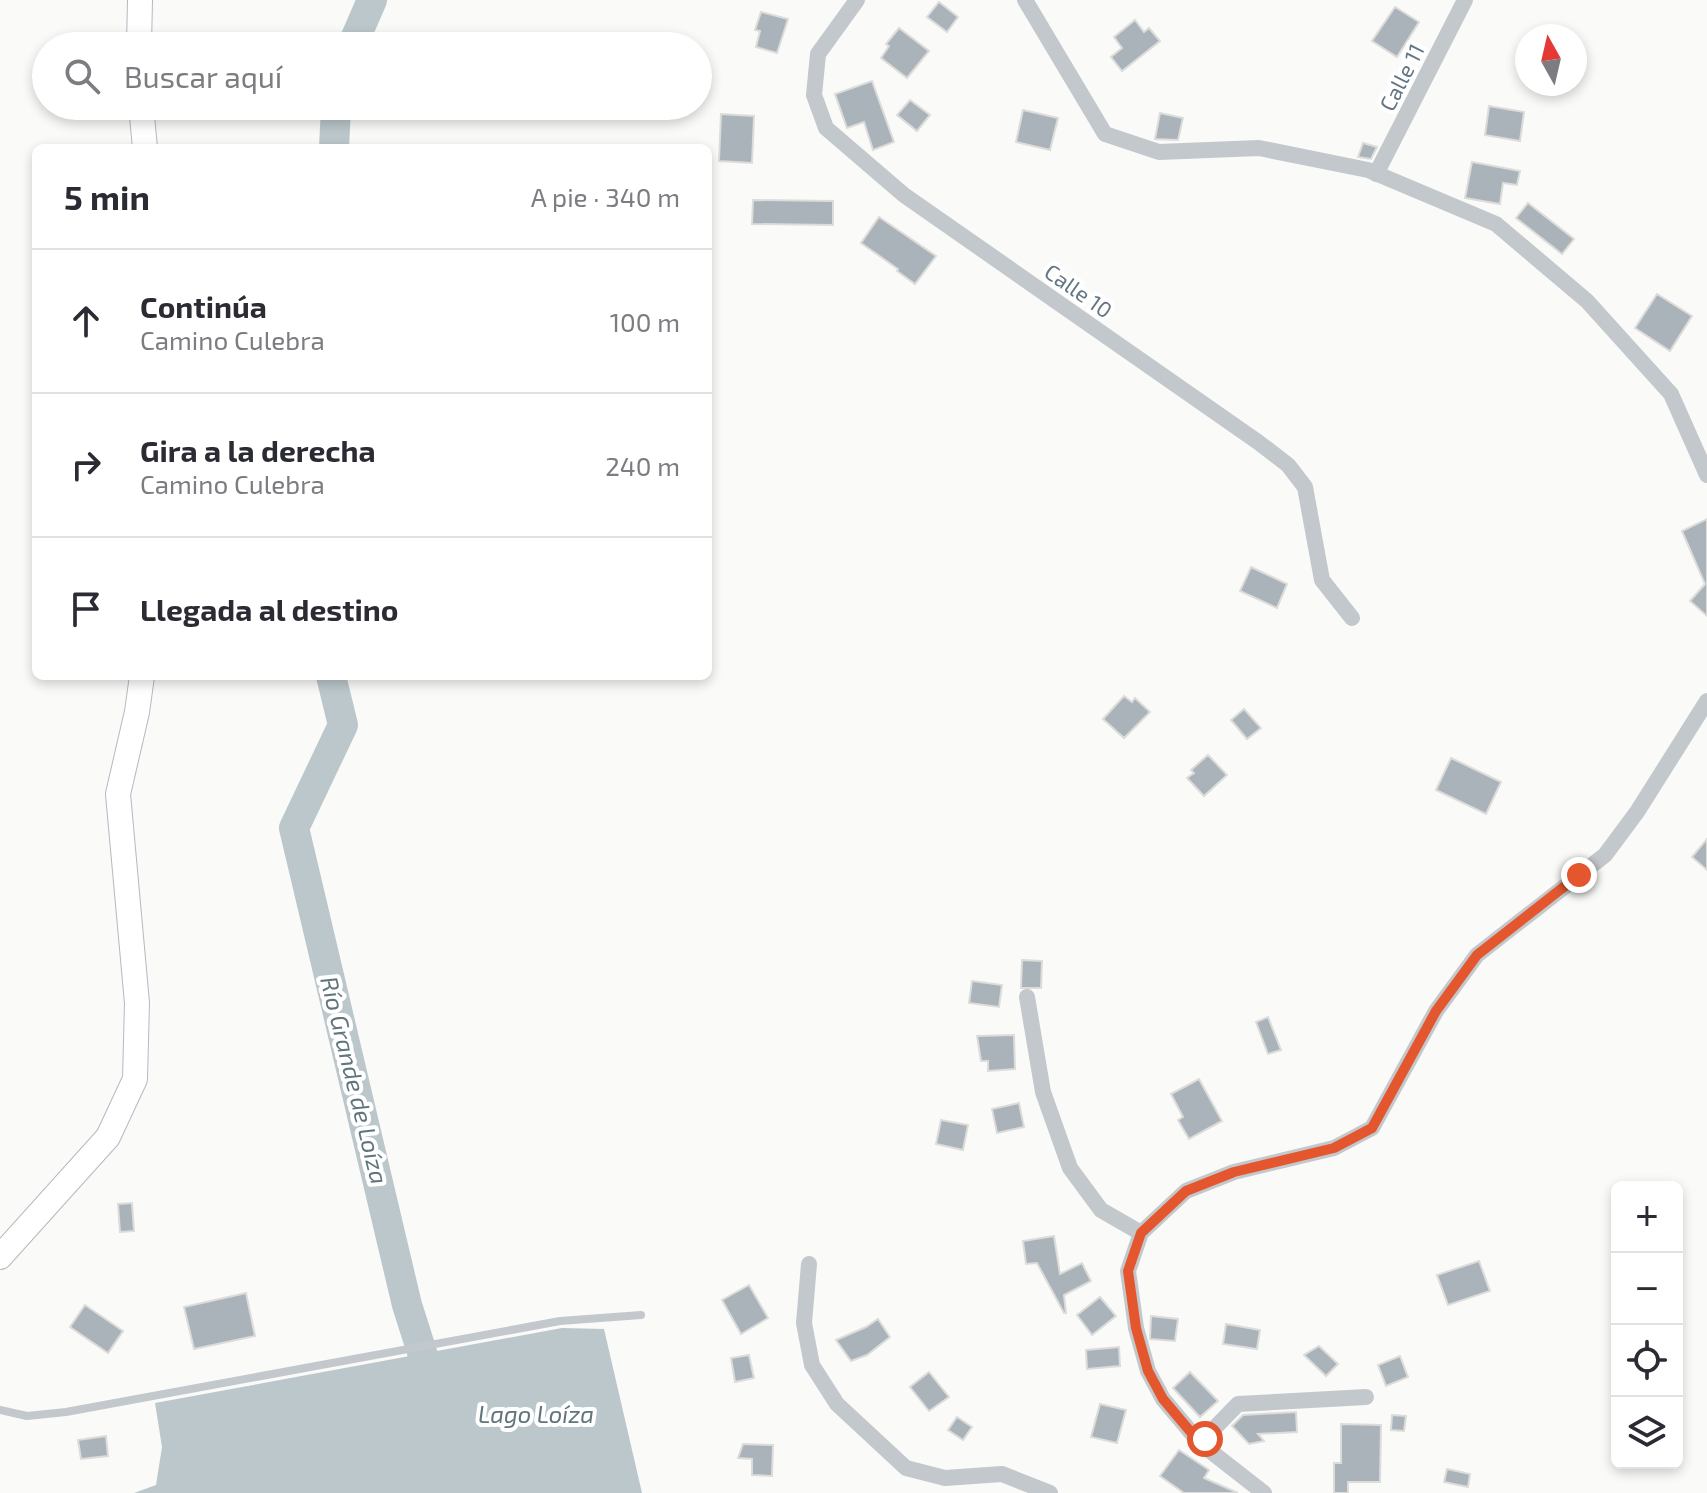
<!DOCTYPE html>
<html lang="es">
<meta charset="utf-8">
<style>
:root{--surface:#fff;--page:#f2f2f3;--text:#2b2b33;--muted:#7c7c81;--line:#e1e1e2}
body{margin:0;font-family:"Exo 2",sans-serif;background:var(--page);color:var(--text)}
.controls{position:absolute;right:24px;bottom:24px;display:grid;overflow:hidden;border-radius:12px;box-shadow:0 4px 12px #0003}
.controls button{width:72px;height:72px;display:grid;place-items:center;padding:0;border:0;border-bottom:2px solid var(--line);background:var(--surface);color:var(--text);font:40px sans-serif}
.compass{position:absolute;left:1515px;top:24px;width:72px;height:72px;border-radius:50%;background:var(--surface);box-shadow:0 4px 12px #0003;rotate:352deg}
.stop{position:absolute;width:24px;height:24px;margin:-18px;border:6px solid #e4572e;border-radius:50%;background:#fff}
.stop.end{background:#e4572e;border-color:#fff;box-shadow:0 2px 8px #0008}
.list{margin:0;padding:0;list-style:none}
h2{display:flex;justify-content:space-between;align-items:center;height:104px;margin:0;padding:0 32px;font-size:34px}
h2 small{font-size:26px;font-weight:400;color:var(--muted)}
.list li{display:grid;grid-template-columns:52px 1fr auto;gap:24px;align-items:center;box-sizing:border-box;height:144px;padding:0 32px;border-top:2px solid var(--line)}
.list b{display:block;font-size:30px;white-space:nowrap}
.list p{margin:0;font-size:26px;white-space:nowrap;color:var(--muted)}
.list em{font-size:26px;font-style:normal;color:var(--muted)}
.icon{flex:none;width:44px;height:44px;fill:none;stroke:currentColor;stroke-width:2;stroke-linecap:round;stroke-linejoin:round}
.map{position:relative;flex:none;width:1707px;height:1493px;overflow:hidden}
.search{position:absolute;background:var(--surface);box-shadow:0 4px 12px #0003;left:32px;top:32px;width:680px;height:88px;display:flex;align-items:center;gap:20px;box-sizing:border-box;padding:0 28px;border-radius:44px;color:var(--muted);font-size:30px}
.panel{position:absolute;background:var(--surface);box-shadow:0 4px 12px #0003;left:32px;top:144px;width:680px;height:536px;border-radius:12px}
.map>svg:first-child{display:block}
</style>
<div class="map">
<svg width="1707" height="1493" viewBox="0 0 1707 1493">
<rect width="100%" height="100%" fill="#fafaf8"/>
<path fill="#bbc7cb" d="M562,1328L604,1329L642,1493H134L156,1485L162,1447L155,1403Z"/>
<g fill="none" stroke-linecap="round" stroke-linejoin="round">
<g stroke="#bbc7cb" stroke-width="30">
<path d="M352,46L372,0"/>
<path d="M334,148L336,106"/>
<path d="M331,676L343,725L294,828L407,1305L422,1352L428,1392"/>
</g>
</g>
<g fill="#aab3b9" stroke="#dcdcda" stroke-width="2">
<path d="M939,2L958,17L947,32L927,17Z"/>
<path d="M1395,7L1419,22L1397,57L1372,41Z"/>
<path d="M761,12L788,19L777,53L756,47L760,31L755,30Z"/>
<path d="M1135,20L1144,32L1149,28L1160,41L1122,71L1111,57L1122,48L1114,37Z"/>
<path d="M899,28L929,51L907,78L881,58L889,46L886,44Z"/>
<path d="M872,81L894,142L873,150L864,122L847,128L835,94Z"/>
<path d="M910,100L930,115L917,131L897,115Z"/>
<path d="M1489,106L1524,112L1520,141L1485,135Z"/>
<path d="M1023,110L1058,118L1050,150L1016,142Z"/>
<path d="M1160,113L1183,118L1178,140L1155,139Z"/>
<path d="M721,114L754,116L752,163L719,161Z"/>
<path d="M1363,143L1377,147L1371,159L1358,157Z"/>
<path d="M1472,162L1520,171L1517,185L1503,183L1500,204L1465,198Z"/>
<path d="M753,200L833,201V225L752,224Z"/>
<path d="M1528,203L1574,239L1562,254L1516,218Z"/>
<path d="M879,217L936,256L915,284L897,271L898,269L861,243Z"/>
<path d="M1657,294L1692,316L1670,351L1635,328Z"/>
<path d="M1707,519V616L1690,601L1705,584L1682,531Z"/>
<path d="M1251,567L1287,584L1277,608L1240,591Z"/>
<path d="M1124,696L1132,702L1135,698L1150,712L1124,738L1103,719Z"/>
<path d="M1244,709L1261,728L1247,739L1231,720Z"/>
<path d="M1208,755L1227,775L1204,796L1187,778L1194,773L1191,770Z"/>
<path d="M1451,758L1501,782L1486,814L1436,790Z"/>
<path d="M1707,839V870L1692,857Z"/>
<path d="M1022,960L1042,961L1041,988H1021Z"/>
<path d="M972,981L1002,985L999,1007L969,1003Z"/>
<path d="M1268,1017L1281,1050L1268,1054L1256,1022Z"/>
<path d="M1014,1035L1015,1069L988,1071V1061H981L977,1036Z"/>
<path d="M1199,1079L1222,1121L1189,1139L1178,1120L1183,1117L1171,1094Z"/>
<path d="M1019,1103L1024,1127L997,1133L992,1109Z"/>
<path d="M941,1120L968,1125L963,1150L936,1144Z"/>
<path d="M132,1203L134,1231L120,1232L118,1204Z"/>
<path d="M1054,1236L1060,1274L1082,1263L1091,1281L1064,1295L1066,1313H1064L1037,1263L1026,1264L1023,1241Z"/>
<path d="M1479,1261L1490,1291L1448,1305L1437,1275Z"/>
<path d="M749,1285L768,1318L741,1334L722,1300Z"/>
<path d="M246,1293L255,1336L194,1349L184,1307Z"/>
<path d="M1100,1297L1116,1316L1092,1335L1077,1315Z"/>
<path d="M85,1305L123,1331L108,1353L70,1327Z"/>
<path d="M1151,1316L1178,1319L1175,1341L1150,1339Z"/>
<path d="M878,1319L890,1337L867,1355L851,1361L836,1340L866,1327Z"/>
<path d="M1226,1324L1260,1330L1257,1349L1223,1344Z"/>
<path d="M1319,1346L1338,1364L1326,1376L1304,1355Z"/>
<path d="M1119,1347L1120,1366L1087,1369L1086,1350Z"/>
<path d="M749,1355L754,1378L735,1382L731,1358Z"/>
<path d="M1400,1356L1408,1377L1386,1386L1378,1365Z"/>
<path d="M929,1372L949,1397L929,1411L910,1387Z"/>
<path d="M1190,1372L1218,1401L1200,1417L1173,1388Z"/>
<path d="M1100,1404L1126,1410L1117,1443L1091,1437Z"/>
<path d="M1296,1412L1297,1432L1258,1434L1264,1441L1249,1444L1232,1426L1243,1415Z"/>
<path d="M1392,1415L1406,1416L1404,1431L1391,1430Z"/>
<path d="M957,1417L972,1427L963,1440L948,1430Z"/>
<path d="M1341,1424L1381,1425L1380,1482H1348V1493H1334V1463H1341Z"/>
<path d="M106,1436L108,1456L81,1459L78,1440Z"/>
<path d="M743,1444L773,1445L772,1476L752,1475V1459L738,1458Z"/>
<path d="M1179,1450L1209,1470L1204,1478L1238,1493H1184L1160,1476Z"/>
<path d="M1447,1469L1470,1474L1468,1487L1444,1482Z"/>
</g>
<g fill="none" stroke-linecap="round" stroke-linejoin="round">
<defs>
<g id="secondary">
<path d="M139,46L140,0"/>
<path d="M141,106L145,148"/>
<path d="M0,1257L108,1137L135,1079L137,1003L118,794L137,712L142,676"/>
</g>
</defs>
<use href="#secondary" stroke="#b3babf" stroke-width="26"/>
<path stroke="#c3c8cc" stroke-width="8" d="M0,1410L27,1416L66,1412L560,1321L641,1315"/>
<g stroke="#c3c8cc" stroke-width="16">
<path d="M857,0L818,54L814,95L826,128L904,195L1258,442L1288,465L1305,487L1322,580L1352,618"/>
<path d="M1025,0L1105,134L1159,152L1259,148L1368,170L1496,224L1587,301L1671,394L1707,475"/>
<path d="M1376,174L1465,0"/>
<path d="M1027,997L1043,1092L1070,1168L1101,1210L1141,1233"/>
<path d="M809,1264L804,1323L812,1365L837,1404L906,1468L945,1478L1002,1474L1050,1493"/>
<path d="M1200,1443L1238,1404L1366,1397"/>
<path d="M1264,1493L1200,1443L1163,1399L1148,1371L1136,1328L1128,1271L1141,1233L1186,1191L1234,1172L1334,1148L1372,1128L1436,1011L1477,955L1605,855L1637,812L1707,701"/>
</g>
<use href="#secondary" stroke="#fff" stroke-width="24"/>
</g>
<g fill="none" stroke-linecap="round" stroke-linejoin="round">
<path stroke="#e4572e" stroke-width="10" d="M1205,1439L1200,1443L1163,1399L1148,1371L1136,1328L1128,1271L1141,1233L1186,1191L1234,1172L1334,1148L1372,1128L1436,1011L1477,955L1579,875"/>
</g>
<g text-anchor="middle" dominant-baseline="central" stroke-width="8" stroke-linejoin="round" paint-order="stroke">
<g font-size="22" fill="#657683" stroke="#fff">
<text transform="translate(1401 77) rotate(-63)">Calle 11</text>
<text transform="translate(1079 290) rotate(35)">Calle 10</text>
</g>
<g font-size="24" font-style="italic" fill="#60757c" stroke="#fff">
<text transform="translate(355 1080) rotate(76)">Río Grande de Loíza</text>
<text x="536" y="1413">Lago Loíza</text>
</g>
</g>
</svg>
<div class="controls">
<button>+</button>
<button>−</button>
<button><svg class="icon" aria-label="locate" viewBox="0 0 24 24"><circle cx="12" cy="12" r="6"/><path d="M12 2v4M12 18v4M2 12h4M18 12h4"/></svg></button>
<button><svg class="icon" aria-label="layers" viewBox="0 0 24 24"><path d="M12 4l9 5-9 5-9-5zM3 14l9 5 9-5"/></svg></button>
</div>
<svg class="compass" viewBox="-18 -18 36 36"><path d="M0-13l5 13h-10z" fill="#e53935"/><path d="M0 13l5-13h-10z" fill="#7c7c81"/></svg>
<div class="stop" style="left:1205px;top:1439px"></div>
<div class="stop end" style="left:1579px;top:875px"></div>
<div class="search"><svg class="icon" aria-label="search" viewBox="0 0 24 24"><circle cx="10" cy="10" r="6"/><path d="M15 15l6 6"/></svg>Buscar aquí</div>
<section class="panel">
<h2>5 min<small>A pie · 340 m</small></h2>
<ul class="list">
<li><svg class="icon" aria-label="ahead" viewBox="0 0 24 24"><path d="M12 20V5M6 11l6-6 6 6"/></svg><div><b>Continúa</b><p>Camino Culebra</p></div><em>100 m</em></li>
<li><svg class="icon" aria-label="right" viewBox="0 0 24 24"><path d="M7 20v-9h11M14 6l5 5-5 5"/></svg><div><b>Gira a la derecha</b><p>Camino Culebra</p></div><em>240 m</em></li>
<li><svg class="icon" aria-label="arrive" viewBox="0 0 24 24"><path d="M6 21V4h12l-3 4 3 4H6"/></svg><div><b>Llegada al destino</b></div></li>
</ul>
</section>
</div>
